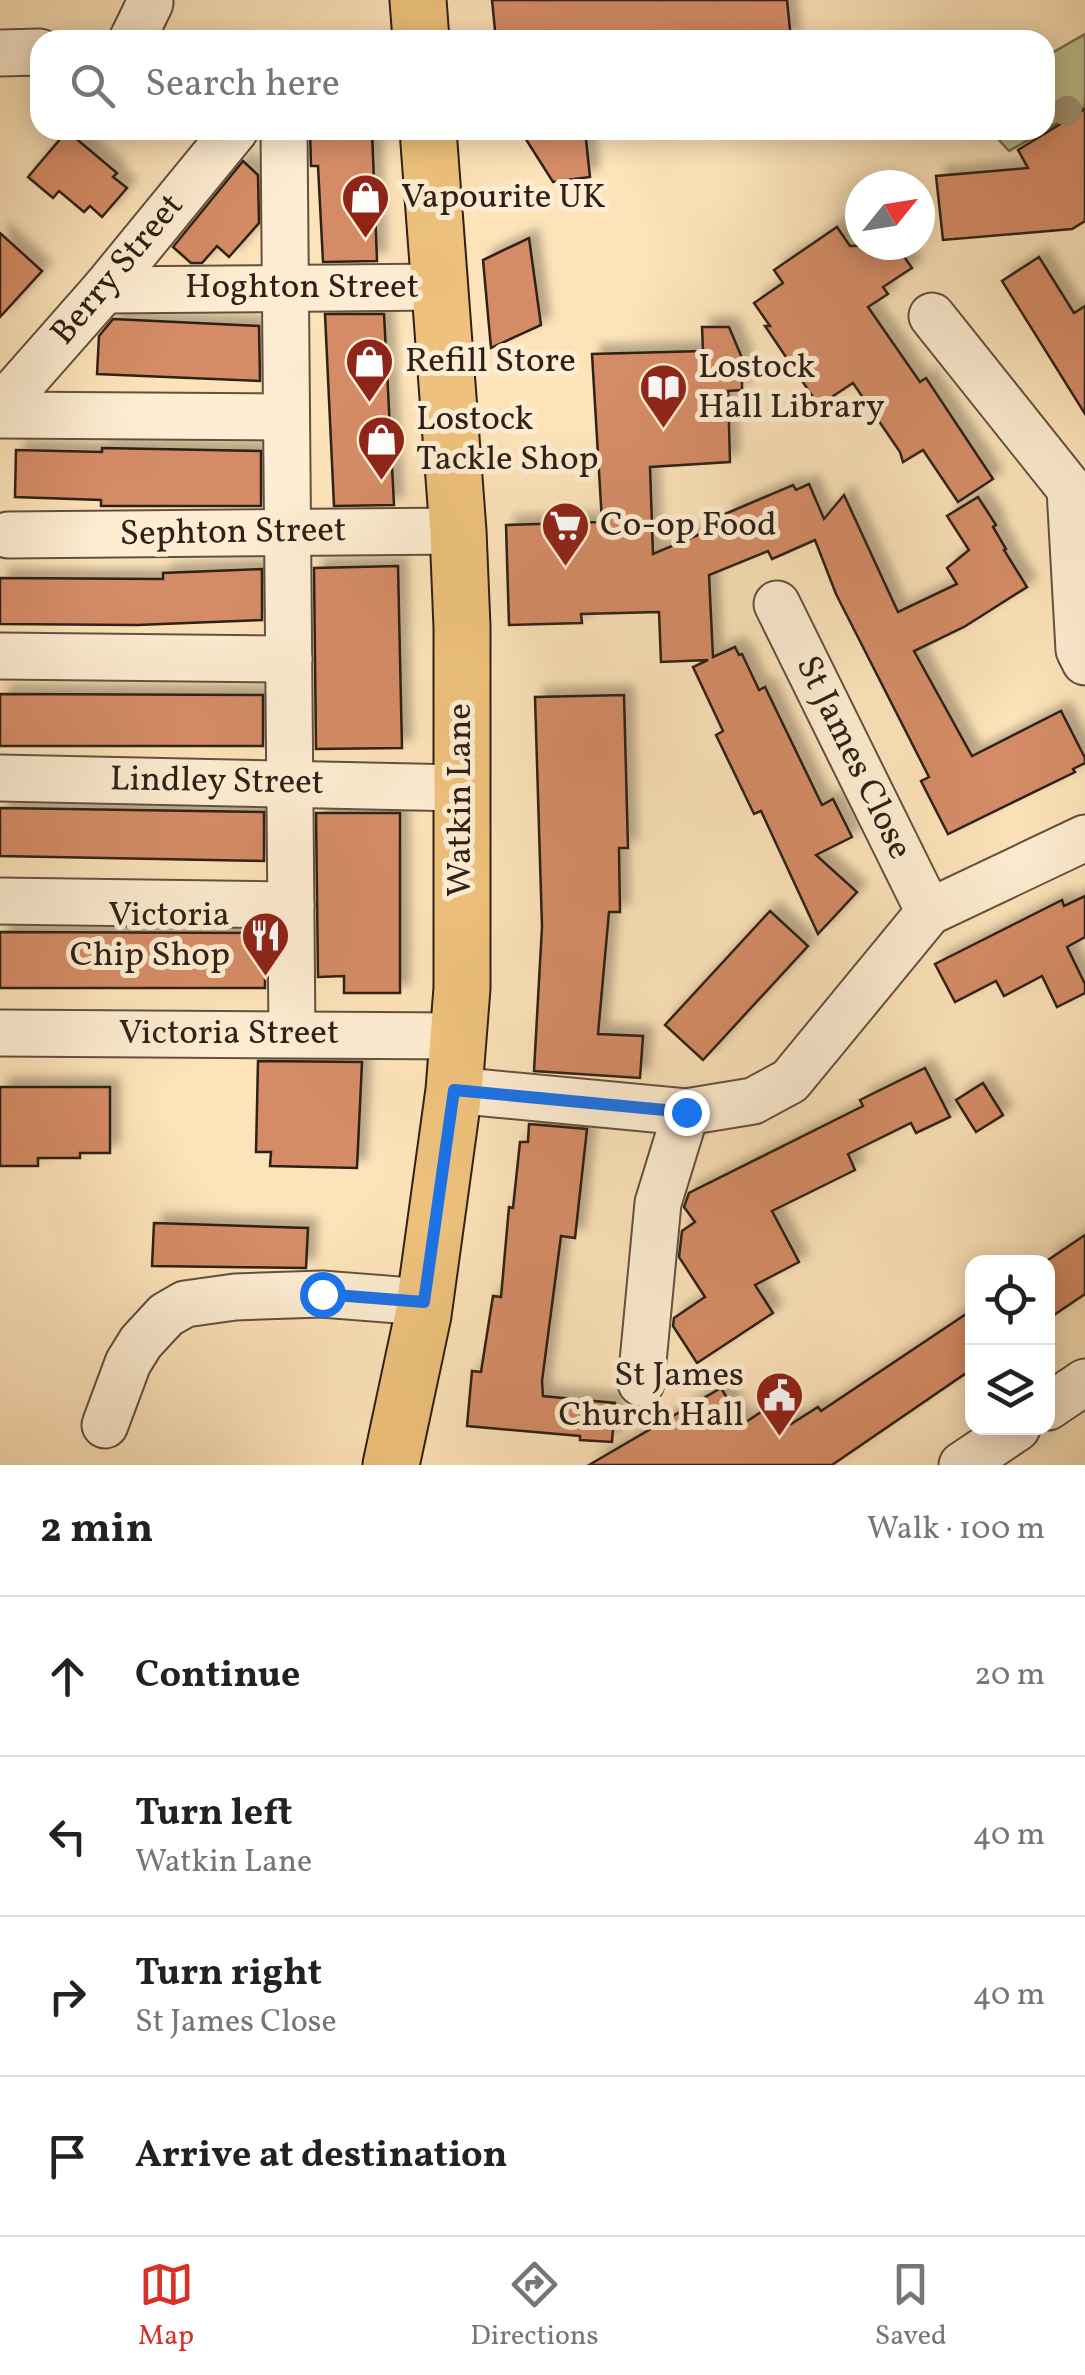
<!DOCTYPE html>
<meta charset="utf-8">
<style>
:root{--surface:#fff;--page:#f2f2f2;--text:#222;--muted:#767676;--line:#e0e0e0;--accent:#d93025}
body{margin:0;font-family:Vollkorn,serif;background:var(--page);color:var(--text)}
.controls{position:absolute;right:30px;bottom:30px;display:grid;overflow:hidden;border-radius:20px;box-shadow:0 5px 25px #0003}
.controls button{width:90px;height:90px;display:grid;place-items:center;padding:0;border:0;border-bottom:2px solid var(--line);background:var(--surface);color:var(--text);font:50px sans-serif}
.compass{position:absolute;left:845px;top:170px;width:90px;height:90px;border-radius:50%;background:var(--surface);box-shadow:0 5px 25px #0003;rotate:60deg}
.stop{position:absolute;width:30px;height:30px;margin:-22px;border:8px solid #1a73e8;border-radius:50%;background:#fff}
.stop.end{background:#1a73e8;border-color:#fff;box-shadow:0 2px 10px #0008}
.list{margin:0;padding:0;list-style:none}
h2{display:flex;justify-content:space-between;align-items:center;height:130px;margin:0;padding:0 40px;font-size:42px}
h2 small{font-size:32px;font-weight:400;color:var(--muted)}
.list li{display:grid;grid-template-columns:65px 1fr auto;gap:30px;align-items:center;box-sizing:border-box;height:160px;padding:0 40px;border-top:2px solid var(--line)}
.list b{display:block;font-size:38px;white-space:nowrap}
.list p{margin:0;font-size:32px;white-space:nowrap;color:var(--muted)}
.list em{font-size:32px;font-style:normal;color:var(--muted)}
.icon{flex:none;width:55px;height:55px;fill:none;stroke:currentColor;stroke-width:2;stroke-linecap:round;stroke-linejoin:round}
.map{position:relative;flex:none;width:1085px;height:1465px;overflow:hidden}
.search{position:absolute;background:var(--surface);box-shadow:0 5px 25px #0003;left:30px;right:30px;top:30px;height:110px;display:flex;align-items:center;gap:25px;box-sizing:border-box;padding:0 35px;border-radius:30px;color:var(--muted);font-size:38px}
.sheet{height:770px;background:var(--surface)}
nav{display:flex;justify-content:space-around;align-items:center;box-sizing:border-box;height:140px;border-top:2px solid var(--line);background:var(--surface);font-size:28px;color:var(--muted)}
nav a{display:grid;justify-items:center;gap:5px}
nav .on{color:var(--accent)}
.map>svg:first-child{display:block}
</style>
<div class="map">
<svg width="1085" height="1465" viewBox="0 0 1085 1465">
<defs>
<filter id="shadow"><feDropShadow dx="9" dy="-9" stdDeviation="5" flood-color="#0004"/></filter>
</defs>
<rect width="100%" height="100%" fill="#fde3b9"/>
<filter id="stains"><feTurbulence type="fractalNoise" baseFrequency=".002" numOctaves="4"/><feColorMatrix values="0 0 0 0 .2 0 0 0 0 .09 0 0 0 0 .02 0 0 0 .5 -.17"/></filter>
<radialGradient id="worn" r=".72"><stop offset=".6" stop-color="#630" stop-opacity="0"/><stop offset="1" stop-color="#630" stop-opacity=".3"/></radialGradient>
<path fill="#bfc48f" stroke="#767254" stroke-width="2.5" d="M1085,34V107L1009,151L990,130H1045V57Z"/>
<g fill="#d58c66" stroke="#2e2018" stroke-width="2.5" filter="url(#shadow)">
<path d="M492,0H787L791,40H496Z"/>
<path d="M1085,109V221L1072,229L943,240L936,176L1028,168L1018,150Z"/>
<path d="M310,130H372L377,261L323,262L318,166H311Z"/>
<path d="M520,130H585L590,177L553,182Z"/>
<path d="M67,131L117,173L113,177L127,188L102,217L90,206L84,212L59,191L53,198L28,177Z"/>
<path d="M243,161L258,175L259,223L229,257L217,246L202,263H191L173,247Z"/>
<path d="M837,227L850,246L896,245L912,268L883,287L888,294L868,307L920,382L926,378L993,479L958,502L923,450L903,462L900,452L853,383L827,400H815L765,326H770L754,303L783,283L774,270Z"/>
<path d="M0,233L42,271L0,317Z"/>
<path d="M529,238L541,325L491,348L483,260Z"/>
<path d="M1039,257L1074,313L1085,306V414L1002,281Z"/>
<path d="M325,314H384L394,505L334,506Z"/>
<path d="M113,319L259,326L260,381L97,374L99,336Z"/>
<path d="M702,327H729L742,358V390L728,391L730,462L650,467L653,554L729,522L725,514L793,485L796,490L809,484L824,519L844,495L898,612L957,584L947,568L969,550L947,516L978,497L996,525L993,527L1006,549L1004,550L1027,587L964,627L914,651L972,756L1061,711L1085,758V763L1073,769L1075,772L948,834L921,781L929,777L836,594L815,540L772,559L768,551L709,575L713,657L735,647L739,655L742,654L759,690L765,687L822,805L833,799L852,837L816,855L857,892L818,934L761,811L754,814L716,735L723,731L693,667L708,660L661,662L659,612L581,614L582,623L509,625L506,525L602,522L592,354L703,351Z"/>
<path d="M102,448L261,451V506H101V500L15,497L16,450L102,452Z"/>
<path d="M398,566L402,748L316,749L314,568Z"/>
<path d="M262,569V620L137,625L0,624V578L163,579V573Z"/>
<path d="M0,694L263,695V746H0Z"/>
<path d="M624,695L628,848H619L620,912H609L598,1034L643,1036L640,1078L534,1071L542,927L535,697Z"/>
<path d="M0,808L264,812V861L0,856Z"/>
<path d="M316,813H400V993H344V976L318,977Z"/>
<path d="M1085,896V937L1067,947L1085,984V993L1057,1007L1042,976L1004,996L996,981L955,1002L935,964L1062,900L1064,906Z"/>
<path d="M770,911L808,946L703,1060L665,1025Z"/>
<path d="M0,932L265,933V988H0Z"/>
<path d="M258,1061L362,1062L357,1168L270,1166L271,1152H256Z"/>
<path d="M925,1068L950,1117L916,1133L911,1123L848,1154L855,1170L772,1211L799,1262L755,1285L773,1313L697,1363L673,1326L674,1318L705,1297L679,1257L682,1231L695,1222L684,1207L689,1193L863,1106L860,1100Z"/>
<path d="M983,1083L1003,1115L976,1132L956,1100Z"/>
<path d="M0,1087H110V1153H80V1158H38V1166H0Z"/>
<path d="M529,1124L587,1129L575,1238L561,1236L542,1381L543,1396L615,1403L612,1442L580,1440V1436L467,1426L472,1371L481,1372L493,1296L501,1297L509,1207L513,1208L520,1142H528Z"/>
<path d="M154,1223L308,1228L306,1268L152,1266Z"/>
<path d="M1085,1235V1294L1048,1319V1260Z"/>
<path d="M972,1310V1369L832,1465H589L721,1388L743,1424L776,1402L791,1424L818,1407L821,1411Z"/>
</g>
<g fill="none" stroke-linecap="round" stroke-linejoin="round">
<defs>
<g id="minor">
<path d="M132,40L150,3"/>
<path d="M0,53L40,52"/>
<path d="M284,130L292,1034"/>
<path d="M104,290L439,287"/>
<path d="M932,316L1070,489L1079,650L1085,662"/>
<path d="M0,408L104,290L235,130"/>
<path d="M0,415L286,417"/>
<path d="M8,535L458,531"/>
<path d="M777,604L929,912"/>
<path d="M0,656L289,659"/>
<path d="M0,778L461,788"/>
<path d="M0,901L291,905"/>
<path d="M0,1033L459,1036"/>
<path d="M454,1090L686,1112L753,1101L790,1081L929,912L1085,838"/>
<path d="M641,1383L658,1203L686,1112"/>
<path d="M1048,1407L1085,1382"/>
<path d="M105,1425L128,1363L141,1342L166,1315L185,1304L235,1297L322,1294L424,1302"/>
<path d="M962,1465L1017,1428"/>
</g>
<g id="major">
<path d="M418,0L421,40"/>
<path d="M391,1465L423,1315L454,1090L462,988V627L458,531L428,130"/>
</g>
</defs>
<use href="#minor" stroke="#625140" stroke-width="49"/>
<use href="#major" stroke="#2e2018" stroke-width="59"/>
<use href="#minor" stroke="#feedd2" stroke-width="45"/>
<use href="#major" stroke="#eec27c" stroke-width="55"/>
</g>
<circle fill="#a39374" cx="1067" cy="111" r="15"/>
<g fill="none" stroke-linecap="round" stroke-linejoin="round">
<path stroke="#1a73e8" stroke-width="12" d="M322,1294L424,1302L454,1090L686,1112"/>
</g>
<defs>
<symbol id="shop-pin" viewBox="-11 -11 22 30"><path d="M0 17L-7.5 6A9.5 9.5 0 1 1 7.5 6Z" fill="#8f2418" stroke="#feedd2"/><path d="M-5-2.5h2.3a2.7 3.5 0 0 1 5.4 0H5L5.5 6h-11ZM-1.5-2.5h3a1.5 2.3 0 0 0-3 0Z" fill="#fff"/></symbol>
<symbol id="library-pin" viewBox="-11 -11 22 30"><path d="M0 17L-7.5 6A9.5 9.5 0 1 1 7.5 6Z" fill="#8f2418" stroke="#feedd2"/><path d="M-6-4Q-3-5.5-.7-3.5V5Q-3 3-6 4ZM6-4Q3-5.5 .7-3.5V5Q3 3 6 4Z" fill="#fff"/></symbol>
<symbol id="supermarket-pin" viewBox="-11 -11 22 30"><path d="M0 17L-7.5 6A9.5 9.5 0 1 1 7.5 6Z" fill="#8f2418" stroke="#feedd2"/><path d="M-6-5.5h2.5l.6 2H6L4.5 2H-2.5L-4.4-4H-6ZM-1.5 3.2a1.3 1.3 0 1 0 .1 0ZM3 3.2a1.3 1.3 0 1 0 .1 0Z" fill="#fff"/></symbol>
<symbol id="restaurant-pin" viewBox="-11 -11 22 30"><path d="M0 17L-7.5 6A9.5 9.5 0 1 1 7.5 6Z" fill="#8f2418" stroke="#feedd2"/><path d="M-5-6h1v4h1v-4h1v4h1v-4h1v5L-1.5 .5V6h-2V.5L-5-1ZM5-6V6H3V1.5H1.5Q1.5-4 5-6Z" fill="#fff"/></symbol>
<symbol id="civic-pin" viewBox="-11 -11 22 30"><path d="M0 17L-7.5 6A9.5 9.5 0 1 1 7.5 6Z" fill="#8f2418" stroke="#feedd2"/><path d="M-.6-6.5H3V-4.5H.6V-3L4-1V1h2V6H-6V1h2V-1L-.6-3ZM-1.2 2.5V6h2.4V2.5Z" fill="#fff"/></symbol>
</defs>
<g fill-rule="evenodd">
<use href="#shop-pin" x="338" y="170" width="55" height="75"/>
<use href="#shop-pin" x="342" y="334" width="55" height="75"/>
<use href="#library-pin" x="636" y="360" width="55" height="75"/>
<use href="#shop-pin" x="354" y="412" width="55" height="75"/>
<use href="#supermarket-pin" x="538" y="498" width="55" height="75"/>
<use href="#restaurant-pin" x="238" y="908" width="55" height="75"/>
<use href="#civic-pin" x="752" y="1368" width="55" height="75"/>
</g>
<g text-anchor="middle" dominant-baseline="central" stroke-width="10" stroke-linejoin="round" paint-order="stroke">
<g font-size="35" fill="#2e2018" stroke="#feedd2" text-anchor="start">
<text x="401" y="198">Vapourite UK</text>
<text x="405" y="362">Refill Store</text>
<text x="698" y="368">Lostock<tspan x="698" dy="40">Hall Library</tspan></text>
<text x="416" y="420">Lostock<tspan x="416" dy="40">Tackle Shop</tspan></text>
<text x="600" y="526">Co-op Food</text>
<text x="230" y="916" text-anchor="end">Victoria<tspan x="230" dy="40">Chip Shop</tspan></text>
<text x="744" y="1376" text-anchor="end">St James<tspan x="744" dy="40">Church Hall</tspan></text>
</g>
<g font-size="35" fill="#2e2018" stroke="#feedd2">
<text transform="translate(118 270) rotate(-50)">Berry Street</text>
<text x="302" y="288">Hoghton Street</text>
<text transform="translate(233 533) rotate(-1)">Sephton Street</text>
<text transform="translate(853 758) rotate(64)">St James Close</text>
<text transform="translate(217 782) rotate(1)">Lindley Street</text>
<text transform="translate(461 800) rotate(-90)">Watkin Lane</text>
<text x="229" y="1034">Victoria Street</text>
</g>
</g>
<rect width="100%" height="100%" filter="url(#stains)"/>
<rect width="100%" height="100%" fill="url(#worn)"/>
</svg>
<div class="controls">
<button><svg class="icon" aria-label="locate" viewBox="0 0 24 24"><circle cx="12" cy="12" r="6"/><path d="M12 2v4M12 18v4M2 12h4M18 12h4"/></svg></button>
<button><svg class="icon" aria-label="layers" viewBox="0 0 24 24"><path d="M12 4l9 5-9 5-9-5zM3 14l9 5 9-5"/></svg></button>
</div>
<svg class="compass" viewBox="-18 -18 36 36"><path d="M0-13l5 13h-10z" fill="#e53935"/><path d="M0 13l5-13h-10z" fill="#767676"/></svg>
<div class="stop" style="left:322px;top:1294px"></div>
<div class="stop end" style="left:686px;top:1112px"></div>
<div class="search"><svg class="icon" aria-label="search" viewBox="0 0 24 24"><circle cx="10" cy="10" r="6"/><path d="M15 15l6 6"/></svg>Search here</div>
</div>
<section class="sheet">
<h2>2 min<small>Walk · 100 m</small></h2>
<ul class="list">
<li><svg class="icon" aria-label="ahead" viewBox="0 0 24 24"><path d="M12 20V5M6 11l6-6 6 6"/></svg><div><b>Continue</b></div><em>20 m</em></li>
<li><svg class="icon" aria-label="left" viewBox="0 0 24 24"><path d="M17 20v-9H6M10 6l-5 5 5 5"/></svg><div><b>Turn left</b><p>Watkin Lane</p></div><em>40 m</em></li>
<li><svg class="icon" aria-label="right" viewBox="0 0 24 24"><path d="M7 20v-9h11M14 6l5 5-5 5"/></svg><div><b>Turn right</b><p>St James Close</p></div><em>40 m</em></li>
<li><svg class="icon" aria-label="arrive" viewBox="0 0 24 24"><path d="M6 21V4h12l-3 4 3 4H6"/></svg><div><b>Arrive at destination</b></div></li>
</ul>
</section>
<nav>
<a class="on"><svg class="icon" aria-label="map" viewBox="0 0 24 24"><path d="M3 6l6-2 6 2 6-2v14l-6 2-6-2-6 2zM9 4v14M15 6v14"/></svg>Map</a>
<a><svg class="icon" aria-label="directions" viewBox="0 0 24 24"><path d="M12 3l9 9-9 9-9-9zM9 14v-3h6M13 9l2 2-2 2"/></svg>Directions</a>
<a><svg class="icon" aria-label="saved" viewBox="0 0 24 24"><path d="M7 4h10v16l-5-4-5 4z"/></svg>Saved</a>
</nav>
